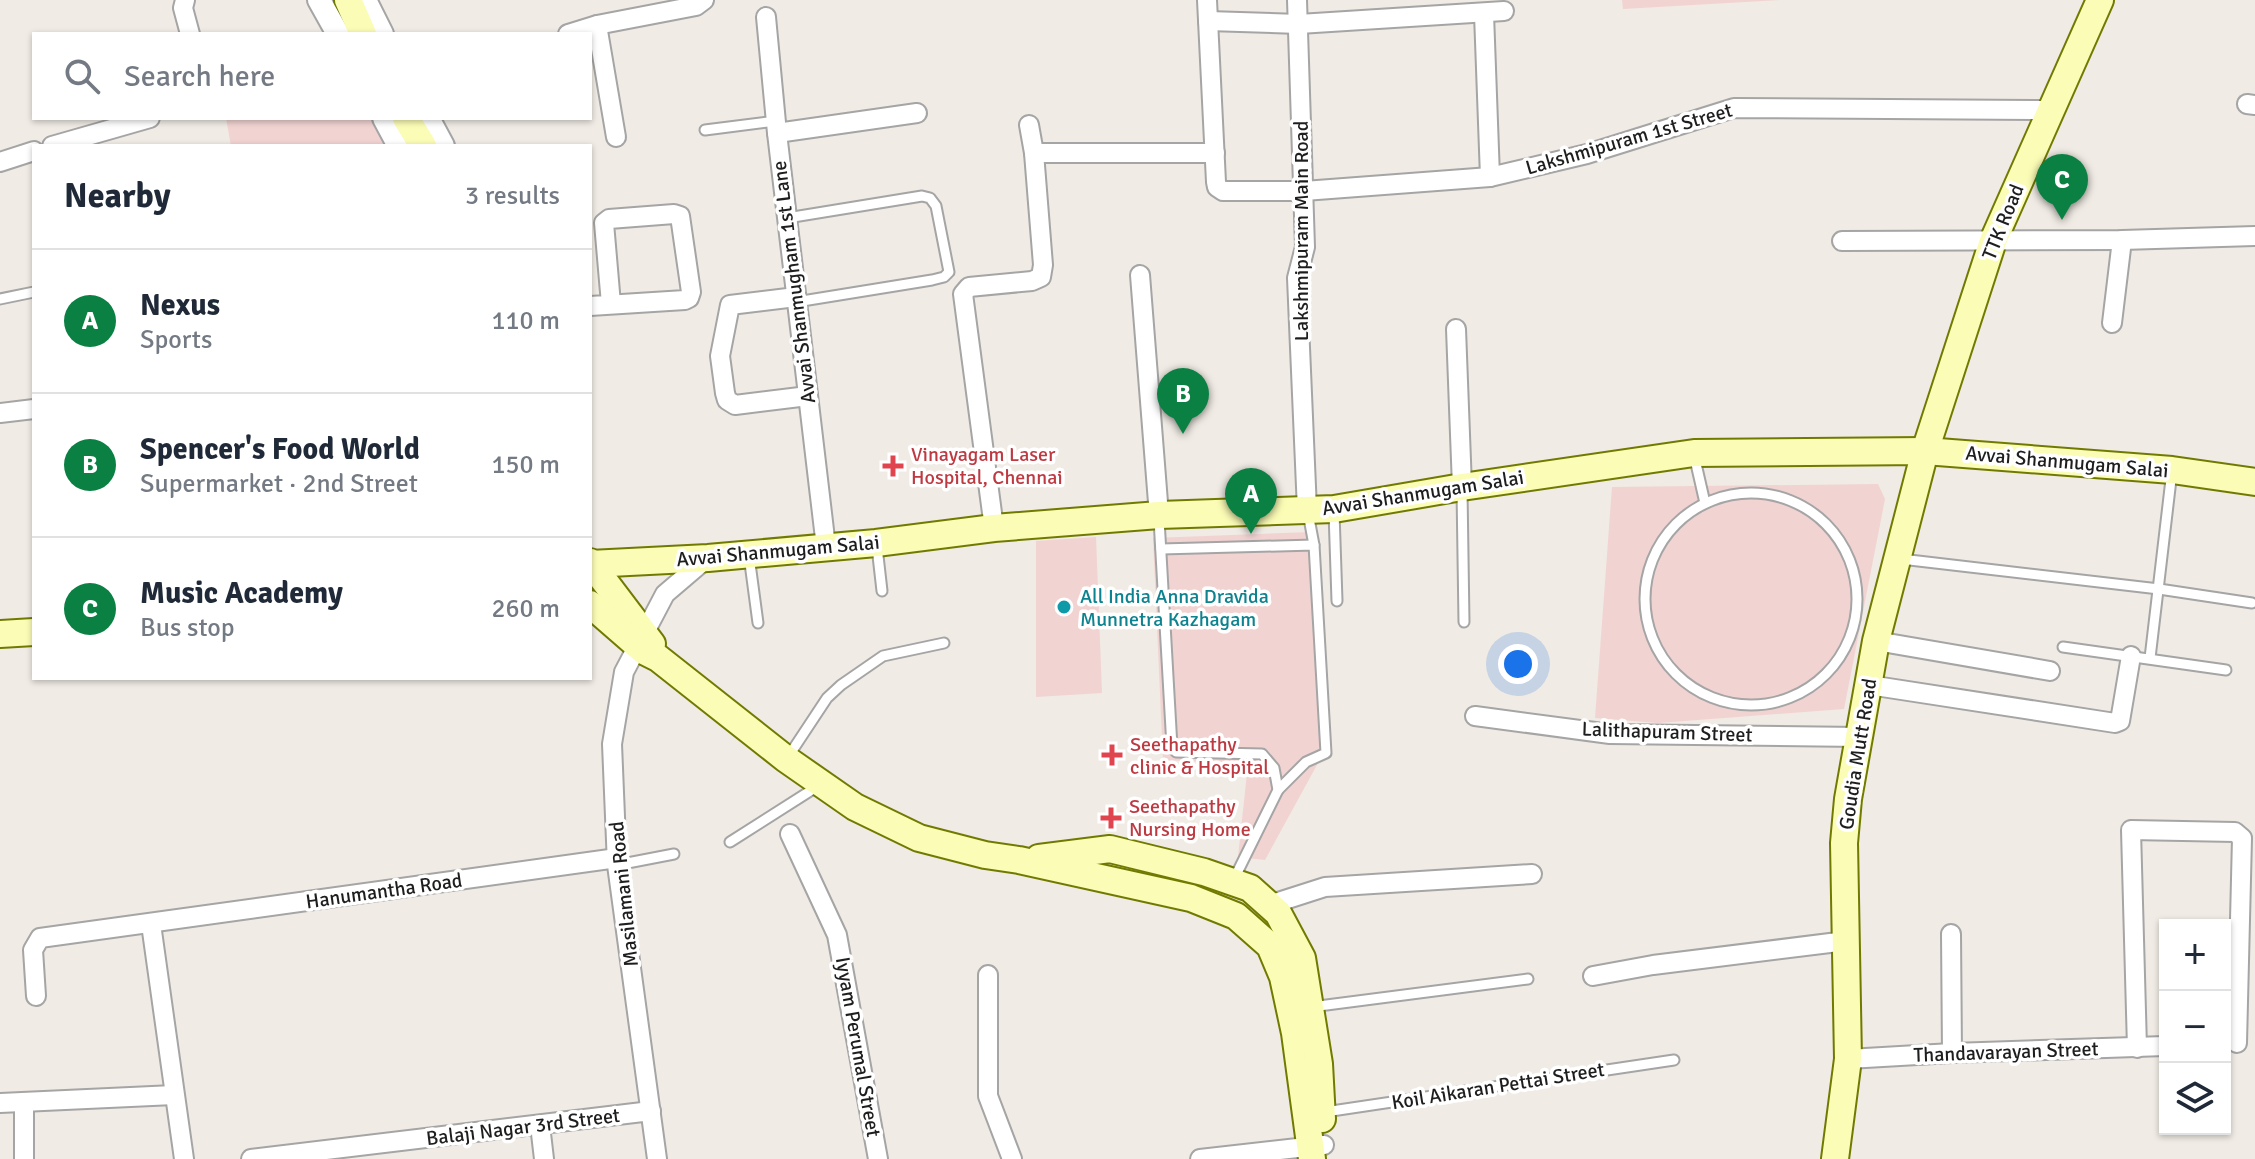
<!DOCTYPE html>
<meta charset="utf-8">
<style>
:root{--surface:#fff;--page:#f2f2f3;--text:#1f2937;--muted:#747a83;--line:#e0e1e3;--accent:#0b8043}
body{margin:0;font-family:Signika,sans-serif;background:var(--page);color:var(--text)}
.controls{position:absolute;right:24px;bottom:24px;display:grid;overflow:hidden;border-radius:0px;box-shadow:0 2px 6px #0004}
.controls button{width:72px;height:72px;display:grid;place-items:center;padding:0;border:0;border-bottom:2px solid var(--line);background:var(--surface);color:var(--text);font:40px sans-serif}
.you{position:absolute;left:1518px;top:664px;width:28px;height:28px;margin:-20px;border:6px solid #fff;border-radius:50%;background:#1a73e8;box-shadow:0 0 0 12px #1a73e833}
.badge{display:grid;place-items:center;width:52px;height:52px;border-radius:50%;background:var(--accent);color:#fff;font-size:26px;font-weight:700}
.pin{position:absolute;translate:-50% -66px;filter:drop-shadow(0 2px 4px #0008)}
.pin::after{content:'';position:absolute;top:42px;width:28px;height:24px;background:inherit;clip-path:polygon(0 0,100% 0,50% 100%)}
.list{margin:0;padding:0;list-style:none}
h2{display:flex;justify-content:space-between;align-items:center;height:104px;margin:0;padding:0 32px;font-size:34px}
h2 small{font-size:26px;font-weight:400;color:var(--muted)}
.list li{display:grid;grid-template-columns:52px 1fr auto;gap:24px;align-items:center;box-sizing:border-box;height:144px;padding:0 32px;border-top:2px solid var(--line)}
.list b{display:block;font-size:30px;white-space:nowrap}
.list p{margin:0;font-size:26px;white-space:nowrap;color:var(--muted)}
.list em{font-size:26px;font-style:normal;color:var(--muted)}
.icon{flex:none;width:44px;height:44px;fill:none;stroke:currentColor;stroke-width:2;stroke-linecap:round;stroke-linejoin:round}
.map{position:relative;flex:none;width:2255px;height:1159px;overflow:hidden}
.search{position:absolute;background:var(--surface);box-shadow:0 2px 6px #0004;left:32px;top:32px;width:560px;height:88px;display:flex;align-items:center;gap:20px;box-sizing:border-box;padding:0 28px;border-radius:0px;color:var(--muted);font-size:30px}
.panel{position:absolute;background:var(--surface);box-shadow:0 2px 6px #0004;left:32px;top:144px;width:560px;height:536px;border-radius:0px}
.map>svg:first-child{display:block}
</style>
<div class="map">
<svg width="2255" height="1159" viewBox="0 0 2255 1159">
<rect width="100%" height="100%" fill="#f0ebe4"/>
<g fill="#f1d3d2">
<path d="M1622,0H1780L1623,9Z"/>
<path d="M226,118H374L393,146H231Z"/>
<path d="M1878,484L1885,499L1844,709L1658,723L1595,718L1612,487Z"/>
<path d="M1311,532L1324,752L1265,860L1238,857L1248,764L1163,760L1153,538Z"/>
<path d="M1096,537L1102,693L1036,697V541Z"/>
</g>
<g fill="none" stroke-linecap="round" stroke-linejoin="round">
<defs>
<g id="service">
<path d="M705,130L776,121"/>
<path d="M787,218L922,196L930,198L936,206L949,272L944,277L932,280L796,302"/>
<path d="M0,299L34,292"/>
<path d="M1694,455L1705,503"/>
<path d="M1462,490L1464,622"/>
<circle cx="1751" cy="599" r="106"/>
<path d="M1334,512L1337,601"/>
<path d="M1308,513L1314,545"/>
<path d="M1159,519L1172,747L1176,752L1262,754L1274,768L1278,790L1234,879"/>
<path d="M877,547L882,591"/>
<path d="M1161,549L1314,545L1326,753L1306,762L1278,790"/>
<path d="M749,556L758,623"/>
<path d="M1901,559L2159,589L2252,603"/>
<path d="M2063,647L2226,670"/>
<path d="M2150,658L2172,471"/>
<path d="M788,757L827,698L841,685L883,656L944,643"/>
<path d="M730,842L818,786"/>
<path d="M617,865L674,854"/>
<path d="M1311,1007L1528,979"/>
<path d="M1325,1112L1674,1060"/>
</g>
<g id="minor">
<path d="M185,0L183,8L190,34"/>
<path d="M1207,0L1216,182L1217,187L1223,191H1304L1490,177L1587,154L1734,108L2051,110"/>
<path d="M1297,0L1305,247L1297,278L1307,510"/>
<path d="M1484,14L1490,177"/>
<path d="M766,17L777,133L826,547"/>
<path d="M1208,21L1299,24L1504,11"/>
<path d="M597,25L616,137"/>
<path d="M568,34L597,25L696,6L704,0"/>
<path d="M2247,104L2255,105"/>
<path d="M777,133L917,113"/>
<path d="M52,146L150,118"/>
<path d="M1034,153H1215"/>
<path d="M0,162L34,151"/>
<path d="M1842,241L2122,240L2255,236"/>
<path d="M1140,275L1159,515"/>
<path d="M796,297L730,305L720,356L725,393L727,400L735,405L808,396"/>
<path d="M590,306L685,300L689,298L691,292L680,216L674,214L609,219L604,223L611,304"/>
<path d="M2112,323L2122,240"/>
<path d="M1456,329L1462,487"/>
<path d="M0,413L34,409"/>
<path d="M994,528L963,294L969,287L1032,281L1041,277L1043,265L1034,153L1029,125"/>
<path d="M1876,641L2050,671"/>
<path d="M1869,685L2115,723L2120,721L2131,656"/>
<path d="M1475,716L1610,734L1860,737"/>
<path d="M790,834L837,935L878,1159"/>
<path d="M1269,905L1325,887L1532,874"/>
<path d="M151,924L184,1159"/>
<path d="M1951,934L1952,1053"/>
<path d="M988,975V1096L1012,1159"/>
<path d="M1593,976L1653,965L1846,941"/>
<path d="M36,996L33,950L40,938L617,858"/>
<path d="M2137,1048L2131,830L2235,832L2242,838L2237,1043"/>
<path d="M1848,1059L1952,1053L2165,1046"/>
<path d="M0,1103L174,1095"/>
<path d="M24,1103V1159"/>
<path d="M540,1125L544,1159"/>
<path d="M251,1159L651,1111"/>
<path d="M657,1159L617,865L612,744L624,672L665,594L706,559"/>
<path d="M1200,1159L1324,1145"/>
</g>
<g id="tertiary">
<path d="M319,0L338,34"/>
<path d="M365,0L382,34"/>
<path d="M384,118L399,146"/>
<path d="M428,118L443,146"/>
</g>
<g id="secondary">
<path d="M348,0L363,34"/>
<path d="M406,118L423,146"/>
<path d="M590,562L652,644"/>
<path d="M590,564L708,558L876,543L994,528L1159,515L1334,509L1462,487L1694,453L1925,451L2172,470L2255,482"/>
<path d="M590,604L644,651L658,658L786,759L855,807L919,838L985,855L1019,860L1191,898L1236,916L1270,946L1283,977L1295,1033L1312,1159"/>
<path d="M0,634L34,632"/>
<path d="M1039,858L1110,849L1204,872L1250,888L1278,913L1302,958L1319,1064L1322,1119"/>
<path d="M1835,1159L1848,1059L1844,843L1848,799L1876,641L1925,451L1993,241L2100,0"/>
</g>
</defs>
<use href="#service" stroke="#a5a5a5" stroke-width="13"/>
<use href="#minor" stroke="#a5a5a5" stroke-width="22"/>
<use href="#tertiary" stroke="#a5a5a5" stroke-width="26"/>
<use href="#secondary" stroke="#717a00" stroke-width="30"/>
<use href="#service" stroke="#fff" stroke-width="9"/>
<use href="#minor" stroke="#fff" stroke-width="18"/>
<use href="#tertiary" stroke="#fff" stroke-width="22"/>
<use href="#secondary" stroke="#fbfcb5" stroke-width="26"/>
</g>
<g fill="#e0444e" stroke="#fff" stroke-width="3">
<path d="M889 454h8v8h8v8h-8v8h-8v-8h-8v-8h8z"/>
<path d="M1108 743h8v8h8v8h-8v8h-8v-8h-8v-8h8z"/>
<path d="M1107 806h8v8h8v8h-8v8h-8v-8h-8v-8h8z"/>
</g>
<circle fill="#0f9aa8" stroke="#fff" stroke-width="3" cx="1064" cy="607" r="8"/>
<g text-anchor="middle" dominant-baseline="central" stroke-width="7" stroke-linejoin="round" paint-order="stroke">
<g font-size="20" fill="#1e1e1e" stroke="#fff">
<text transform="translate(1629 139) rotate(-16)">Lakshmipuram 1st Street</text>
<text transform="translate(2003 222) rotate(-68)">TTK Road</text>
<text transform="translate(1301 231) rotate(-90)">Lakshmipuram Main Road</text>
<text transform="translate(794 282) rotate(-97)">Avvai Shanmugham 1st Lane</text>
<text transform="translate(2067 462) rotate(5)">Avvai Shanmugam Salai</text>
<text transform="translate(1423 493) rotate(-9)">Avvai Shanmugam Salai</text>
<text transform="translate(778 551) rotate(-5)">Avvai Shanmugam Salai</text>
<text transform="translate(1667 732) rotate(2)">Lalithapuram Street</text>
<text transform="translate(1858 754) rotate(-81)">Goudia Mutt Road</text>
<text transform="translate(384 891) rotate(-8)">Hanumantha Road</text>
<text transform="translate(624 894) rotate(-96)">Masilamani Road</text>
<text transform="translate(858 1047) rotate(80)">Iyyam Perumal Street</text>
<text transform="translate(2006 1052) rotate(-2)">Thandavarayan Street</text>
<text transform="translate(1498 1086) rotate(-9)">Koil Aikaran Pettai Street</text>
<text transform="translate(523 1127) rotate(-7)">Balaji Nagar 3rd Street</text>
</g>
<g font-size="20" fill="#be3a42" stroke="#fff" text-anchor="start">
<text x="911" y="454">Vinayagam Laser<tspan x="911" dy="23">Hospital, Chennai</tspan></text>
<text x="1130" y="744">Seethapathy<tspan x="1130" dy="23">clinic &amp; Hospital</tspan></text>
<text x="1129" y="806">Seethapathy<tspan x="1129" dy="23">Nursing Home</tspan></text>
</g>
<g font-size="20" fill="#0d838f" stroke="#fff" text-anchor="start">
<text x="1080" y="596">All India Anna Dravida<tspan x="1080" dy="23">Munnetra Kazhagam</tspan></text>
</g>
</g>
</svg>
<div class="controls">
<button>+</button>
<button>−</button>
<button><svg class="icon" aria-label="layers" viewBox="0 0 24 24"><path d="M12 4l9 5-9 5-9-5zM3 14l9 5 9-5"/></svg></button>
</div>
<div class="you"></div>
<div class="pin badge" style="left:1251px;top:534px">A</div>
<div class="pin badge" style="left:1183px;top:434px">B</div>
<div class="pin badge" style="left:2062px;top:220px">C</div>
<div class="search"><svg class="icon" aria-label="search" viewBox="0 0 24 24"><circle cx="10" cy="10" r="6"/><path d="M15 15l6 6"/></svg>Search here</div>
<section class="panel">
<h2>Nearby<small>3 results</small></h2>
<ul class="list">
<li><span class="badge">A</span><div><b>Nexus</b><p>Sports</p></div><em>110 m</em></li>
<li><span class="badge">B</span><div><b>Spencer's Food World</b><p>Supermarket · 2nd Street</p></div><em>150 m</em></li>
<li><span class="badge">C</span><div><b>Music Academy</b><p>Bus stop</p></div><em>260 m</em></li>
</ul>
</section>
</div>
